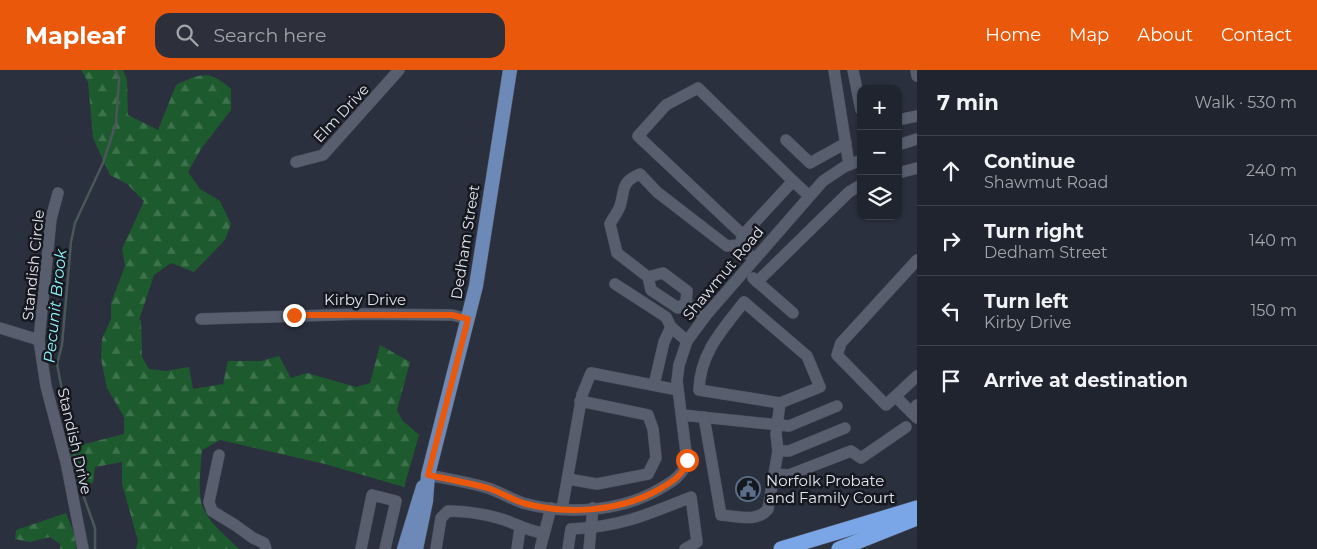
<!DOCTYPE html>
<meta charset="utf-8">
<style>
:root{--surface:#20242e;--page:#2d303a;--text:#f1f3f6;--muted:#a2a4aa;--line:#3d414a;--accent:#ea580c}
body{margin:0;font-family:Montserrat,sans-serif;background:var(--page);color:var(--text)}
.controls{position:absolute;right:15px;top:15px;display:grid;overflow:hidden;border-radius:10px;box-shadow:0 1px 4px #0004}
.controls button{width:45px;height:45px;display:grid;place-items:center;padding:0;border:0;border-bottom:1px solid var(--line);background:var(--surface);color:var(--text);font:25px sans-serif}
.stop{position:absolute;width:15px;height:15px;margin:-11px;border:4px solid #ea580c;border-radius:50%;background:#fff}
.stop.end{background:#ea580c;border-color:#fff;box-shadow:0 1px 5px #0008}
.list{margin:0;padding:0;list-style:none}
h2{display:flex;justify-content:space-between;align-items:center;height:65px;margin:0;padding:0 20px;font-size:21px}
h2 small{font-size:16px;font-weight:400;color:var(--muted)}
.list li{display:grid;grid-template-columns:32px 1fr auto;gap:15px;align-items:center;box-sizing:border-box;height:70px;padding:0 20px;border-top:1px solid var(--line)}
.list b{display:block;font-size:19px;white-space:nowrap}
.list p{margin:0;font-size:16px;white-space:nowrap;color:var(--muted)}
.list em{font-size:16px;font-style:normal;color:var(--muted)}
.icon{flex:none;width:28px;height:28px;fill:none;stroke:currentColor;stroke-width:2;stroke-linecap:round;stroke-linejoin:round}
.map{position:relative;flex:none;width:917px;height:479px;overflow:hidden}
header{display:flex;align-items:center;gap:30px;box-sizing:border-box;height:70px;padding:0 25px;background:var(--accent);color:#fff}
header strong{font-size:24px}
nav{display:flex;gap:28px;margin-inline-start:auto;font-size:18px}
.search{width:350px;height:45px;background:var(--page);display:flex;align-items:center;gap:12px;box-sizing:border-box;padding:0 18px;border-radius:15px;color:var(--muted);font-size:19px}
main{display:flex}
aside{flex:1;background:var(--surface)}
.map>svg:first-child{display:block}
</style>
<header>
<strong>Mapleaf</strong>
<div class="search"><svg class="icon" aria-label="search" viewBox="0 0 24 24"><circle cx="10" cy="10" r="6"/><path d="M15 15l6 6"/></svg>Search here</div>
<nav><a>Home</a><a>Map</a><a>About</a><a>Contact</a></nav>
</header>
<main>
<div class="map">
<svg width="917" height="479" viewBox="0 0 917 479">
<defs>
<pattern id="forest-firs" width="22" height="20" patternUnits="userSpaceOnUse" patternTransform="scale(1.25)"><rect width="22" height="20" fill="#1d5b2e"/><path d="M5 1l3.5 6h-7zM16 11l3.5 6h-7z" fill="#3e724d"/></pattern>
</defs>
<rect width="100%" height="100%" fill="#2b303e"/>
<g fill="url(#forest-firs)">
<path d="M81,0H123L127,10L128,45L158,60L176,15C202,3 209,0 231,19V40L201,79L188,102L200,119L220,131L231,154L225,170L194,202L171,193L154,205L139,250H141L142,287L149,299L166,301L189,297L193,319L223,314L228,291H261L279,286L291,308L307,303L356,317L370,313L380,275L410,292L397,340L402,350L419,365L404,417L325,394L220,370L202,380C201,395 197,424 203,438C210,454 227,467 239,479H136L138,471L122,414V392L95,397L93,413L77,414L69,378L124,364V347L107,318L101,289L102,269L111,249V233L125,196L122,179L144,131L127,114L110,105L93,68L88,12Z"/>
<path d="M66,443L75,466L76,479H60V474L50,467L30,472L15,469L16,460Z"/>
</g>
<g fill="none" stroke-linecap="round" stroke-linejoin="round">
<path stroke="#49575b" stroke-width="2.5" d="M95,479V458L81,419L57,294L62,275L71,172L75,153L103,93L116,53L119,9L115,0"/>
<defs>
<g id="minor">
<path d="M834,0L849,95"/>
<path d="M853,0L861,40"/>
<path d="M916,0L917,6"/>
<path d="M898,50L917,46"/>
<path d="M786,70L810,93L846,73"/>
<path d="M898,75L917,69"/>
<path d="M296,92L323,85L399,0"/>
<path d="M898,103L917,98"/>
<path d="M58,123L51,149L39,270L46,316L66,392L83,479"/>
<path d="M743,165L638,66L666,35L698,18L793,111"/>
<path d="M741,171L743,165L793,111L809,126"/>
<path d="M917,190L841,273L837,285L886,335L917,306"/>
<path d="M648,207L663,203L687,221L686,233"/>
<path d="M753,208L793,243"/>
<path d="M757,212L849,122L861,115"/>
<path d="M615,214L666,247L671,257L687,271"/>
<path d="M744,232L807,286L820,317L780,333L699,320C700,283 722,260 744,232Z"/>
<path d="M705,246L686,233L678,238L651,220L648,207L617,183L610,154C613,148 618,142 620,136C625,121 620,112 640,104L657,122L727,176L739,175L754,189"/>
<path d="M201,249L364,244L452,245L468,249"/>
<path d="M0,258L39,270"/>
<path d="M654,315L664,272L671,257"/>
<path d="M896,327L911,342"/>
<path d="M917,335L911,342L917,348"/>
<path d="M682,345L789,356L837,336"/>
<path d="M704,347L721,445C737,446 757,453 768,439L778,381L776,364L780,333"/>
<path d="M778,381H789L845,358"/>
<path d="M219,385L209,432L212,441L235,455L253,468L264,473L266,479"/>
<path d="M774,404L789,405L851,381L861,388L906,357"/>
<path d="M428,405C448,409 468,412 488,418C500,422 511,429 523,433C565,445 617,442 656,421C670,413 684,406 687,390L677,311L679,295L687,271L707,244L823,111L844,97L861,90"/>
<path d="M568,409L597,414L648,404L656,388L653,359L648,345L580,331"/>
<path d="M562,439L582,325L591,303L678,320"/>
<path d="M361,479L372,425L396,431L385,479"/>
<path d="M436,479L441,448L448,441C467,441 492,445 510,452C522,457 530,461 543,463"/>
<path d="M517,479L520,458"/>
<path d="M540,479L551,438"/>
<path d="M568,479L571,459C619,457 647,445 691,427L697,472L685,479"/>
<path d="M589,479L593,438"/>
</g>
<g id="major">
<path d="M404,479L423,417"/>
<path d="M416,479L426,431L428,405L476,216L510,0"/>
</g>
<g id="highway">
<path d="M781,479L917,438"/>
<path d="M839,479L917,448"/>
</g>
</defs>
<use href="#minor" stroke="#494d59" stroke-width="12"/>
<use href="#major" stroke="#494d59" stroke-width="15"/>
<use href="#highway" stroke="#494d59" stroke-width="16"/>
<use href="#minor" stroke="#585e6e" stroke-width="11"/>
<use href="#major" stroke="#6c89b7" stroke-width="14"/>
<use href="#highway" stroke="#7aa6e7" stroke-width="15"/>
</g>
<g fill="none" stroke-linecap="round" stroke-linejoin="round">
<path stroke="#ea580c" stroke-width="6" d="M294,245H452L468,249L428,405C448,409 468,413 488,418C500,422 511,429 523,433C565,445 617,442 656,421C670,413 684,406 687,390"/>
</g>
<defs>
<symbol id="civic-ring" viewBox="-11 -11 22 22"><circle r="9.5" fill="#16181f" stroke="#5c6f8a" stroke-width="1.5"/><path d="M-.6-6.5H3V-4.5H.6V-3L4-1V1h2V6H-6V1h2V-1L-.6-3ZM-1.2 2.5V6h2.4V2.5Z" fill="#5c6f8a"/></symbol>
</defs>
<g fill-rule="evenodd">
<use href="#civic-ring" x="734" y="405" width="28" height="28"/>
</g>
<g text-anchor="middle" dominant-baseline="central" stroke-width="5" stroke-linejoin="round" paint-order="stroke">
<g font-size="15" fill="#e0e4ed" stroke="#16181f">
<text transform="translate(341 43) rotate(-47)">Elm Drive</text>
<text transform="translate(465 172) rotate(-81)">Dedham Street</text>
<text transform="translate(33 195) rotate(-84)">Standish Circle</text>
<text transform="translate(723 203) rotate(-50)">Shawmut Road</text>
<text x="365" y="229">Kirby Drive</text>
<text transform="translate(75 371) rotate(77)">Standish Drive</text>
</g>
<g font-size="15" fill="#e0e4ed" stroke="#16181f" text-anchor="start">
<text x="766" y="410">Norfolk Probate<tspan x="766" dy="17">and Family Court</tspan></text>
</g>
<g font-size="16" font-style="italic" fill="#91f1fb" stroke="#16181f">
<text transform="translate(55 236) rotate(-84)">Pecunit Brook</text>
</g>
</g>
</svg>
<div class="controls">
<button>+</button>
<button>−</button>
<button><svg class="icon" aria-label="layers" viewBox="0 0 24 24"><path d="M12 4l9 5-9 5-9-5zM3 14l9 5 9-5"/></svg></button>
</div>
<div class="stop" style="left:687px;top:390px"></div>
<div class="stop end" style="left:294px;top:245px"></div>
</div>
<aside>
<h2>7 min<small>Walk · 530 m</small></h2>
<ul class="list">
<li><svg class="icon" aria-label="ahead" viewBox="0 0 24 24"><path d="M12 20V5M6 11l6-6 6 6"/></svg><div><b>Continue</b><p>Shawmut Road</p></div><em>240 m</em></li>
<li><svg class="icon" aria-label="right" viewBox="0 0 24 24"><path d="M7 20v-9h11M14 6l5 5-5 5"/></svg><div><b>Turn right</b><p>Dedham Street</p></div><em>140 m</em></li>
<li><svg class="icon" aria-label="left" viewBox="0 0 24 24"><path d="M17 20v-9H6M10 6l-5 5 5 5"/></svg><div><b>Turn left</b><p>Kirby Drive</p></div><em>150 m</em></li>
<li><svg class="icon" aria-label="arrive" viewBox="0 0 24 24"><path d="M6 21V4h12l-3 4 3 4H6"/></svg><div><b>Arrive at destination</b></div></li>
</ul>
</aside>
</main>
